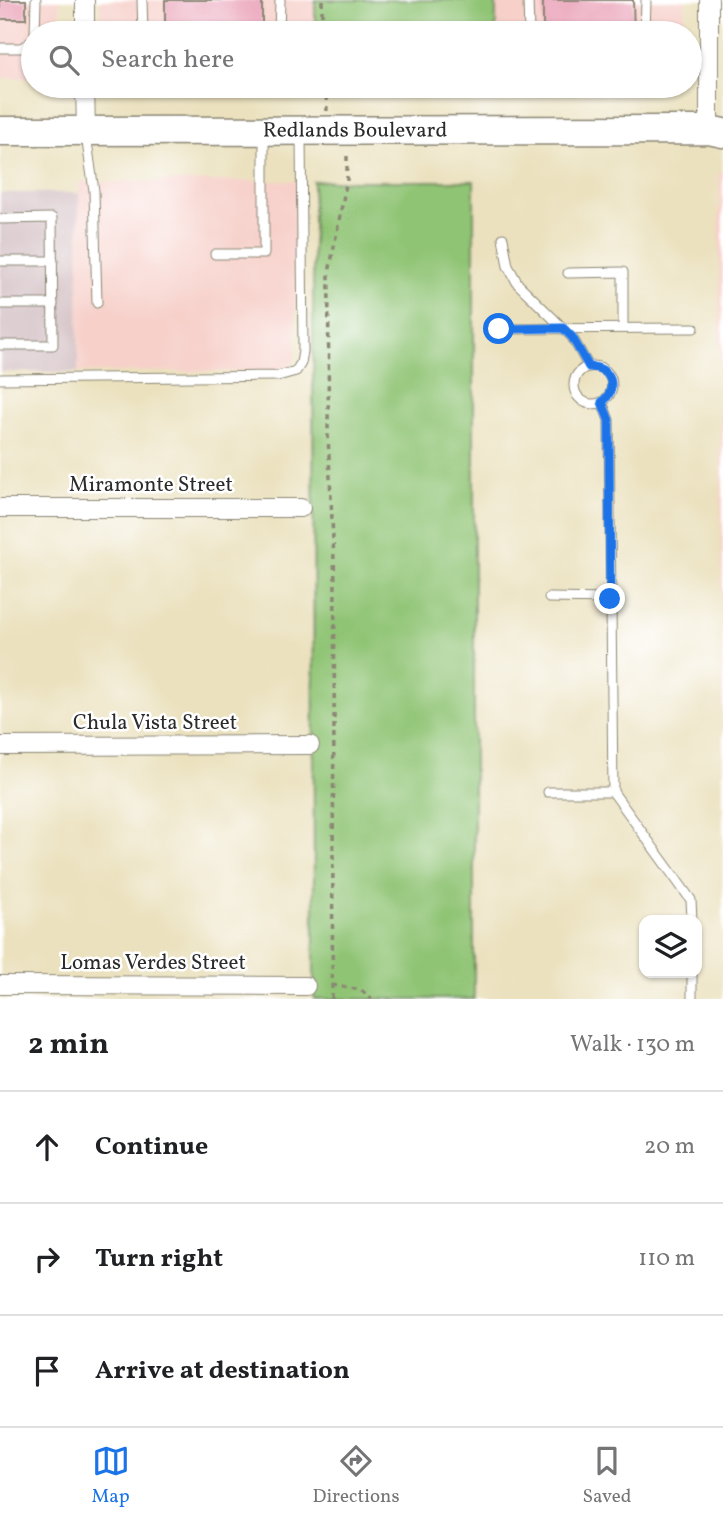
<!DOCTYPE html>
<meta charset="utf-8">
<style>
:root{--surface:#fff;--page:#f6f6f6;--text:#202124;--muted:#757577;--line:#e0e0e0;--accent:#1a73e8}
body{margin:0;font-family:Vollkorn,serif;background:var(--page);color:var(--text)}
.controls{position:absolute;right:21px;bottom:21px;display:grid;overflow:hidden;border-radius:14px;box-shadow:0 2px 5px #0004}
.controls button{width:63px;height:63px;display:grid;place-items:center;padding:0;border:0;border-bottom:2px solid var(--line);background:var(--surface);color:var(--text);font:35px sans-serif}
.stop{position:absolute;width:21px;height:21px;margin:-16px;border:5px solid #1a73e8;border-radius:50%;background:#fff}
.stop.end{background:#1a73e8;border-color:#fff;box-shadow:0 2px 7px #0008}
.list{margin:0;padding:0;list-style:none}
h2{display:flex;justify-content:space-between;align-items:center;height:91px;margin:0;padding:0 28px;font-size:30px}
h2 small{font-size:23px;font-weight:400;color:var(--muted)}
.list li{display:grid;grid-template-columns:46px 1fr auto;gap:21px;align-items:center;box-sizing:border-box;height:112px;padding:0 28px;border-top:2px solid var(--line)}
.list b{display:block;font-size:26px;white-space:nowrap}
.list em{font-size:23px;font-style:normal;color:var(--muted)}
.icon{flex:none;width:38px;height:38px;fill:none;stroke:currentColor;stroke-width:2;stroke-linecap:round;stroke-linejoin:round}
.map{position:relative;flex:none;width:723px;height:999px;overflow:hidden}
.search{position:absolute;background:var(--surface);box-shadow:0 2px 5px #0004;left:21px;right:21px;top:21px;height:77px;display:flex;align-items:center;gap:18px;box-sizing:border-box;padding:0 24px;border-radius:38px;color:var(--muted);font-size:26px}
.sheet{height:427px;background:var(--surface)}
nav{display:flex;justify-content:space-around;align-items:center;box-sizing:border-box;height:98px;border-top:2px solid var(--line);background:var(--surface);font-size:19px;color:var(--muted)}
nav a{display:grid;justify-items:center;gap:4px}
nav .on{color:var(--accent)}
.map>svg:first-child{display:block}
</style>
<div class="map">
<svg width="723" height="999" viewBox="0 0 723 999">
<rect width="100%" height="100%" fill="#fff"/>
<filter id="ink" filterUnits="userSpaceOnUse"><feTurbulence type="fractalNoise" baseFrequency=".0143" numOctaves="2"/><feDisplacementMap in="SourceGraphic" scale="14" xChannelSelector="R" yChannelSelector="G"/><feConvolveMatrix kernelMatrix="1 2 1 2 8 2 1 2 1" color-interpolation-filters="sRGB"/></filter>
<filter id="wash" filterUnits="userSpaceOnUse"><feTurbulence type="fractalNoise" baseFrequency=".00686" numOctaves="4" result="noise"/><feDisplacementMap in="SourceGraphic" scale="28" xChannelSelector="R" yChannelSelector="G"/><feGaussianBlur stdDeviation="1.57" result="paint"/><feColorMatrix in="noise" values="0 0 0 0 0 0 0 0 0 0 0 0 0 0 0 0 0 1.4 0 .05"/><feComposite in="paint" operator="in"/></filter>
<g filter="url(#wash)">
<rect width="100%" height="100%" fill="#ebe1be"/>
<g fill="#f7d0ca">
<path d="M0,0H60V33H33V78H0Z"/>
<path d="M100,0H315V33H101Z"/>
<rect x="496" y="0" width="189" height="33"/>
<path d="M719,172H723V878Z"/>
<path d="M297,181L295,359L292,365L284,371L78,372L79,182Z"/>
</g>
<path fill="#d2bec2" d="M0,193H79L78,372H0Z"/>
<g fill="#90c475" stroke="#5e7850" stroke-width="2">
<rect x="315" y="0" width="181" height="33"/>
<path d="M313,181H474V999H314Z"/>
</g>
<g id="blocks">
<g fill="#eaa1b8">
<rect x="0" y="0" width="26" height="19"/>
<path d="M165,0H262V33H182V25H165Z"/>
<path d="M543,0H633L634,33H543Z"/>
</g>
</g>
</g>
<g filter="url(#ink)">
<use href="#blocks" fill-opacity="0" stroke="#8b8674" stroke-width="2"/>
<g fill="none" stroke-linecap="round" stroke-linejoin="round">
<defs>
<g id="service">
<path d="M142,0L143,33"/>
<path d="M528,0L529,33"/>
<path d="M35,33L36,0"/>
<path d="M279,33L280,0"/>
<path d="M645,33L646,0"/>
<path d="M0,48H21L33,41"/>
<path d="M86,135L94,191L97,303"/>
<path d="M0,219L52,218L53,345H0"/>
<path d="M503,238L508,266L518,284L572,337L589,367"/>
<path d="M215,254H264V135"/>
<path d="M0,261H53"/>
<path d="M568,273L623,272V328"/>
<path d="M0,304H53"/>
<path d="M499,329L694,328"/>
<circle cx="593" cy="385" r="19"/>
<path d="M0,379L278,376L296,371L301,363L303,351L301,135"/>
<path d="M602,402L609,420L613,792L691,900L692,920"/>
<path d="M549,598L610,599"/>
<path d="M548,792H613"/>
<path d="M692,973V999"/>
</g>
<g id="minor">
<path d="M85,0V33"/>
<path d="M709,0V130"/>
<path d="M85,86L86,130"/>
<path d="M0,508H301"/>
<path d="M0,746L310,745"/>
<path d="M0,985L306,986"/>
</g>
<g id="primary">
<path id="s1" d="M0,131L709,130L723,133"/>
</g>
</defs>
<use href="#service" stroke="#8b8674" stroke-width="11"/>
<use href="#minor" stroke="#8b8674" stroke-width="20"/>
<use href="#primary" stroke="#8b8674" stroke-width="31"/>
<g stroke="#8b8674" stroke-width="3.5" stroke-dasharray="5 5" stroke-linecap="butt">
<path d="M322,0V33"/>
<path d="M326,86L327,111"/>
<path d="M332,985L361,990L372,999"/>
<path d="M332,999L335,581L328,436L329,273L347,179V152"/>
</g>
<use href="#service" stroke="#fff" stroke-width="9"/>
<use href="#minor" stroke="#fff" stroke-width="18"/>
<use href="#primary" stroke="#fff" stroke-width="28"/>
</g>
</g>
<g fill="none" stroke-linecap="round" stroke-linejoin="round" filter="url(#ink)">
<path stroke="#1a73e8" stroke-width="9" d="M499,329L563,328L572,337L589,367C611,366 619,389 602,402L609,420L610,599"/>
</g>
<g text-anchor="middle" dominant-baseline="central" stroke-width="5" stroke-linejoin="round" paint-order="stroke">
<g font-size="21" fill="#2b2b2b" stroke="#fff">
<text stroke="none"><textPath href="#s1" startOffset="355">Redlands Boulevard</textPath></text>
<text x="151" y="485">Miramonte Street</text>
<text x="155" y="723">Chula Vista Street</text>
<text x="153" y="963">Lomas Verdes Street</text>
</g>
</g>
</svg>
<div class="controls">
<button><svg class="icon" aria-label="layers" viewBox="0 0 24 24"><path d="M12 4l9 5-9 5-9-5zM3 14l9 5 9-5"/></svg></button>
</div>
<div class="stop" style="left:499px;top:329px"></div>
<div class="stop end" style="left:610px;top:599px"></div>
<div class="search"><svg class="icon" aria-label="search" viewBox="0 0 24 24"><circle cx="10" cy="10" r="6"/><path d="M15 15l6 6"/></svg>Search here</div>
</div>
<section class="sheet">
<h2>2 min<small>Walk · 130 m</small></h2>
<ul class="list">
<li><svg class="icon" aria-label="ahead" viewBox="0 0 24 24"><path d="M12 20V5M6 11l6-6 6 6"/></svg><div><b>Continue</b></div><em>20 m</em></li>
<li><svg class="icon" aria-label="right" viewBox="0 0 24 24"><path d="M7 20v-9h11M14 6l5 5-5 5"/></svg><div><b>Turn right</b></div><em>110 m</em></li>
<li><svg class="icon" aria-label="arrive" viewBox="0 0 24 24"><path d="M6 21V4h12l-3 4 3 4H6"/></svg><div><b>Arrive at destination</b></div></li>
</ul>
</section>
<nav>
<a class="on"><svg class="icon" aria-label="map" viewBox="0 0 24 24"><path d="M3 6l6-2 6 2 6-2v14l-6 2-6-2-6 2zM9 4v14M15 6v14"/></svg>Map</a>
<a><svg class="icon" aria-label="directions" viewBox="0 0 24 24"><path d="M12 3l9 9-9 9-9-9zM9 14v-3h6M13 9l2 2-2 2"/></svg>Directions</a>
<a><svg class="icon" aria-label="saved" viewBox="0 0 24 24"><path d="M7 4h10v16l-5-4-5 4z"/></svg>Saved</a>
</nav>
